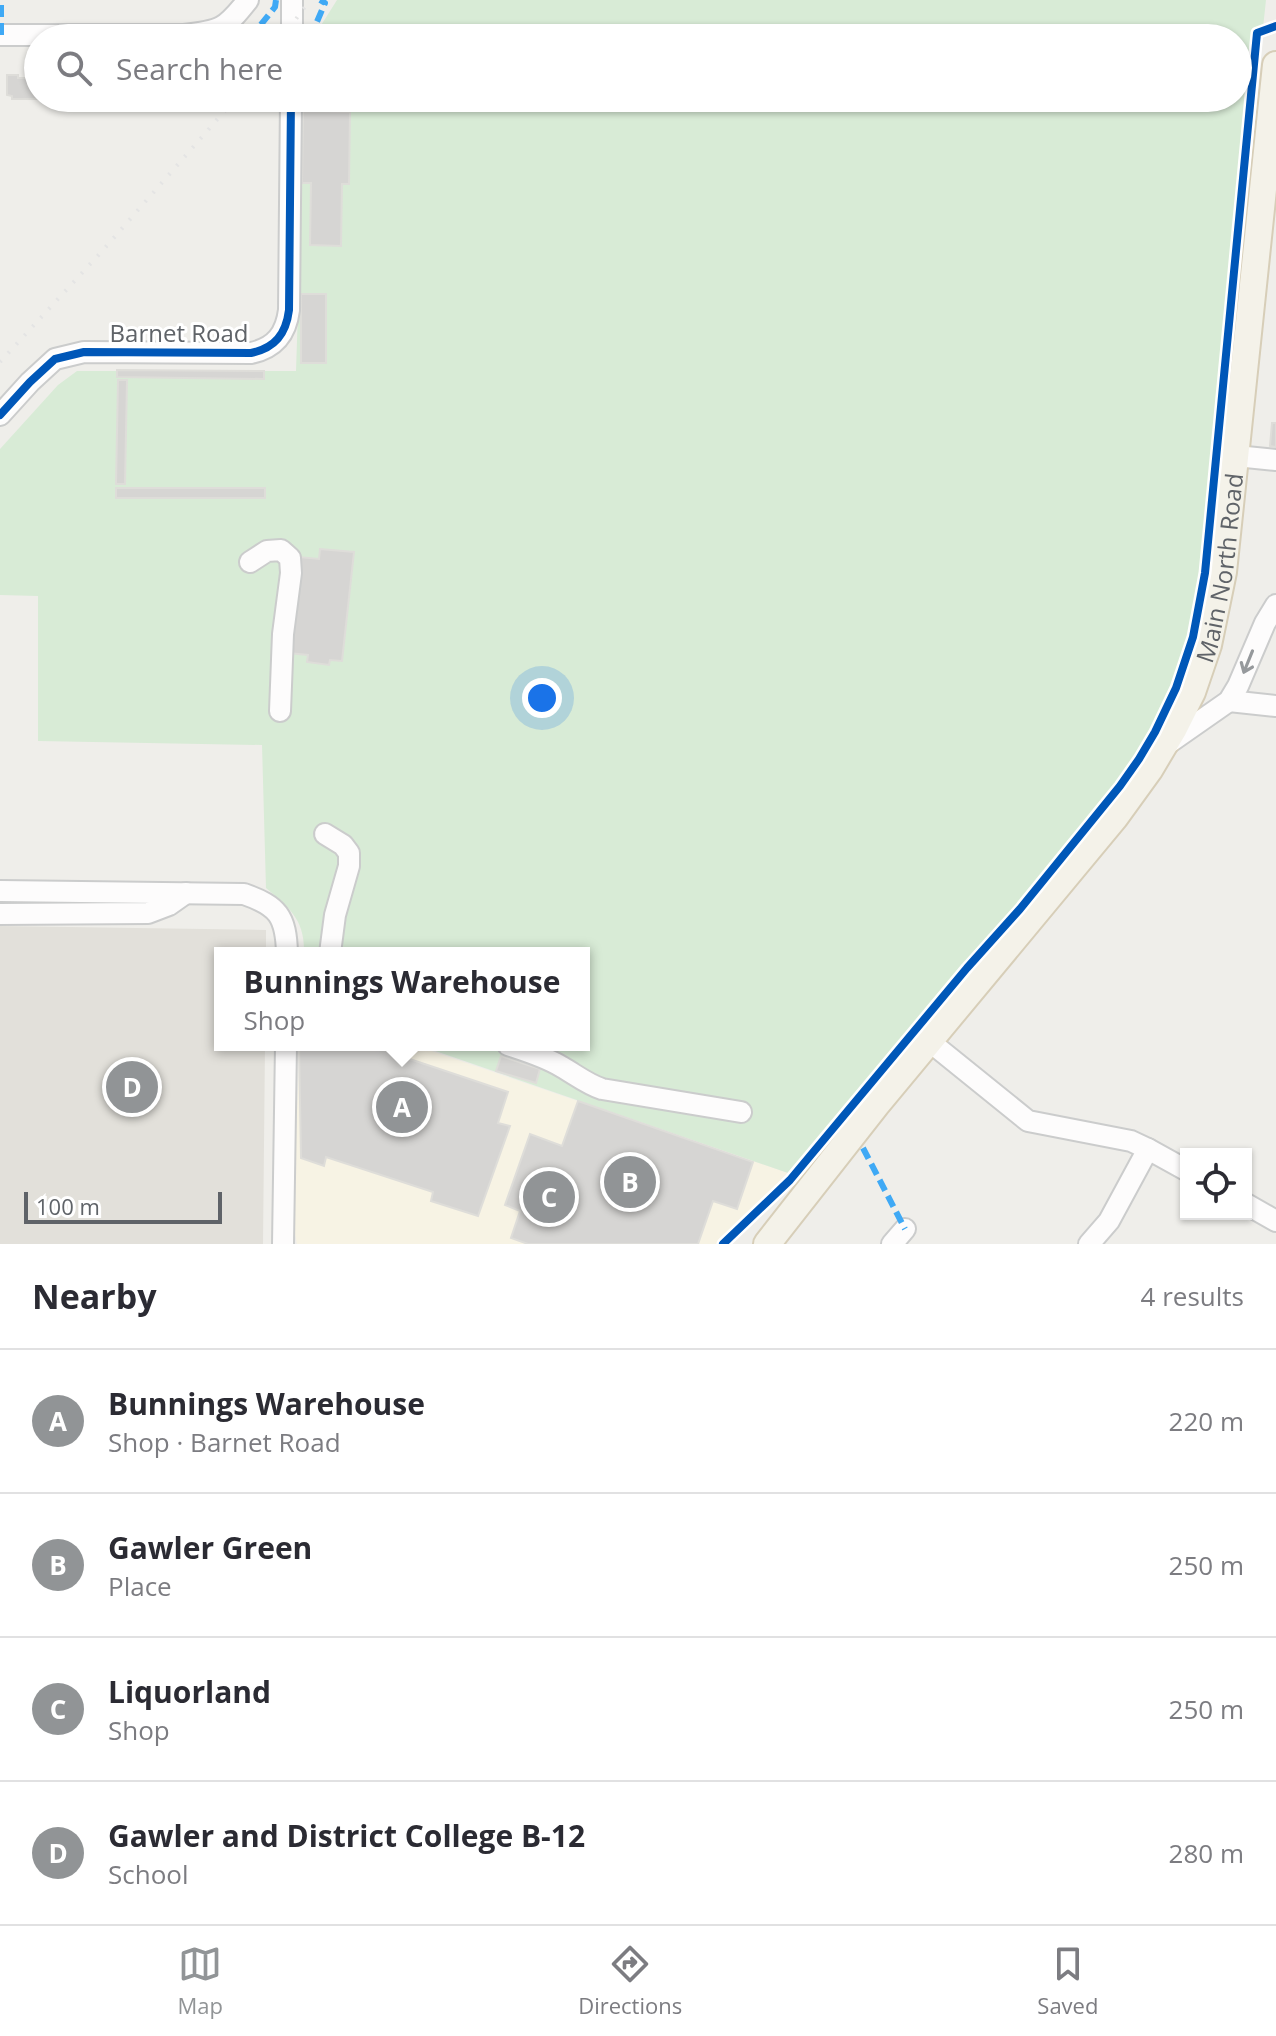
<!DOCTYPE html>
<meta charset="utf-8">
<style>
:root{--surface:#fff;--page:#f2f2f3;--text:#2b2b33;--muted:#7c7c81;--line:#e1e1e2;--accent:#919496}
body{margin:0;font-family:"Open Sans",sans-serif;background:var(--page);color:var(--text)}
.controls{position:absolute;right:24px;bottom:24px;display:grid;overflow:hidden;border-radius:0px;box-shadow:0 2px 6px #0004}
.controls button{width:72px;height:72px;display:grid;place-items:center;padding:0;border:0;border-bottom:2px solid var(--line);background:var(--surface);color:var(--text);font:40px sans-serif}
.scale{position:absolute;left:24px;bottom:20px;width:198px;box-sizing:border-box;padding-left:8px;border:4px solid #5f6368;border-top:0;font-size:22px;line-height:28px;white-space:nowrap;color:#5f6368;-webkit-text-stroke:6px #fff;paint-order:stroke}
.you{position:absolute;left:542px;top:698px;width:28px;height:28px;margin:-20px;border:6px solid #fff;border-radius:50%;background:#1a73e8;box-shadow:0 0 0 12px #1a73e833}
.badge{display:grid;place-items:center;width:52px;height:52px;border-radius:50%;background:var(--accent);color:#fff;font-size:26px;font-weight:700}
.pin{position:absolute;translate:-50% -50%;border:4px solid #fff;box-shadow:0 2px 8px #0006}
.popup{position:absolute;left:214px;top:947px;width:376px;height:104px;box-sizing:border-box;display:grid;place-content:center;border-radius:0px;background:var(--surface);filter:drop-shadow(0 2px 6px #0005);font-size:26px;white-space:nowrap;color:var(--muted)}
.popup b{font-size:30px;color:var(--text)}
.popup::after{content:'';position:absolute;left:50%;top:100%;margin-left:-16px;border:16px solid transparent;border-top-color:var(--surface)}
.list{margin:0;padding:0;list-style:none}
h2{display:flex;justify-content:space-between;align-items:center;height:104px;margin:0;padding:0 32px;font-size:34px}
h2 small{font-size:26px;font-weight:400;color:var(--muted)}
.list li{display:grid;grid-template-columns:52px 1fr auto;gap:24px;align-items:center;box-sizing:border-box;height:144px;padding:0 32px;border-top:2px solid var(--line)}
.list b{display:block;font-size:30px;white-space:nowrap}
.list p{margin:0;font-size:26px;white-space:nowrap;color:var(--muted)}
.list em{font-size:26px;font-style:normal;color:var(--muted)}
.icon{flex:none;width:44px;height:44px;fill:none;stroke:currentColor;stroke-width:2;stroke-linecap:round;stroke-linejoin:round}
.map{position:relative;flex:none;width:1276px;height:1244px;overflow:hidden}
.search{position:absolute;background:var(--surface);box-shadow:0 2px 6px #0004;left:24px;right:24px;top:24px;height:88px;display:flex;align-items:center;gap:20px;box-sizing:border-box;padding:0 28px;border-radius:44px;color:var(--muted);font-size:30px}
.sheet{height:680px;background:var(--surface)}
nav{display:flex;justify-content:space-around;align-items:center;box-sizing:border-box;height:112px;border-top:2px solid var(--line);background:var(--surface);font-size:22px;color:var(--muted)}
nav a{display:grid;justify-items:center;gap:4px}
nav .on{color:var(--accent)}
.map>svg:first-child{display:block}
</style>
<div class="map">
<svg width="1276" height="1244" viewBox="0 0 1276 1244">
<rect width="100%" height="100%" fill="#efeeea"/>
<path fill="#f7f3e4" d="M300,1045H414L791,1174L726,1244H297L292,1220Z"/>
<path fill="#e2e0da" d="M0,926L266,930V953H220V1045H265L263,1244H0Z"/>
<path fill="#d8ebd6" d="M337,0H1266L1202,598L1164,707L1136,756L1064,850L791,1174L418,1045H584V953H304C305,919 289,908 266,888L262,745L38,741V596L0,595V449L58,385L77,371H296L305,98H1238V38H313Z"/>
<g fill="#d6d5d3" stroke="#deddd9" stroke-width="2">
<path d="M7,75H18V78H38V98L47,99H12V96L7,95Z"/>
<rect x="307" y="98" width="29" height="8"/>
<path d="M303,111L350,112L349,184H342L341,246L310,245L311,183H302Z"/>
<rect x="301" y="294" width="25" height="69"/>
<path d="M117,370L264,371V379L117,377Z"/>
<path d="M118,380H127L125,484H116Z"/>
<path d="M1272,423H1276V447L1270,446Z"/>
<rect x="116" y="488" width="149" height="10"/>
<path d="M320,549L354,552L342,661L330,660L329,665L307,662L308,655L288,653L299,557L319,559Z"/>
<path d="M299,1045H368L508,1092L498,1123L510,1126L478,1216L431,1201L433,1192L326,1157L324,1166L301,1158Z"/>
<path d="M501,1056L540,1069L536,1083L496,1071Z"/>
<path d="M578,1101L753,1162L737,1209L713,1201L698,1244H528L511,1238L520,1211L505,1205L530,1134L562,1146Z"/>
</g>
<g fill="none" stroke-linecap="round" stroke-linejoin="round">
<defs>
<g id="minor">
<path d="M0,35H184C221,31 225,29 248,0"/>
<path d="M292,38V0"/>
<path d="M0,415L30,382L55,359L84,352L251,353C275,348 286,334 289,310L291,98"/>
<path d="M1236,456L1276,460"/>
<path d="M250,562L267,551L281,550L290,558L291,573L283,634L280,711"/>
<path d="M1229,701L1276,706"/>
<path d="M1166,745L1229,701L1238,686L1265,623L1276,605"/>
<path d="M325,834L343,845L349,853V866L335,915L330,953"/>
<path d="M0,891L244,894C278,906 286,916 287,953"/>
<path d="M0,914L148,913L169,905L186,893"/>
<path d="M929,1041L1028,1121L1131,1141L1148,1149L1186,1170"/>
<path d="M508,1045C526,1051 546,1057 562,1067C576,1075 587,1084 602,1089L741,1112"/>
<path d="M1246,1204L1276,1221"/>
<path d="M283,1244L286,1045"/>
<path d="M892,1244L905,1229"/>
<path d="M1089,1244L1109,1221L1148,1149"/>
</g>
<g id="major">
<path id="s1" d="M767,1244L876,1105L1115,817L1149,770L1174,728L1192,692L1208,645L1223,572L1276,65"/>
</g>
</defs>
<use href="#minor" stroke="#cbcccc" stroke-width="24"/>
<use href="#major" stroke="#d7ceb8" stroke-width="30"/>
<use href="#minor" stroke="#fdfcfc" stroke-width="20"/>
<use href="#major" stroke="#f4f2e9" stroke-width="26"/>
<g stroke="#e4e4e4" stroke-width="4" stroke-dasharray="2 10" stroke-linecap="butt">
<path d="M282,38L310,0"/>
<path d="M0,362L104,249L236,98"/>
</g>
<g stroke="#3fa9f5" stroke-width="6" stroke-dasharray="12 6" stroke-linecap="butt">
<path d="M237,27L241,32L251,37"/>
<path d="M1,35V0"/>
<path d="M253,38L251,37L275,7L276,0"/>
<path d="M287,38L292,32L307,38"/>
<path d="M310,38L325,3L320,0"/>
<path d="M863,1148L905,1229"/>
</g>
<defs>
<g id="cycleway">
<path d="M0,415L30,382L55,359L84,352L251,353C275,348 286,334 289,310L291,98"/>
<path d="M723,1244L790,1180L967,968L1020,909L1120,786L1139,759L1155,732L1176,688L1193,637L1205,573L1257,33L1276,26"/>
</g>
</defs>
<use href="#cycleway" stroke="#fff" stroke-width="13"/>
<use href="#cycleway" stroke="#0057b8" stroke-width="8"/>
</g>
<defs><path id="oneway-shaft" d="M-6 0H5M1.5-3L5.5 0L1.5 3" fill="none" stroke-width="1.6" stroke-linecap="round" stroke-linejoin="round" transform="scale(2)"/></defs>
<use stroke="#96999c" href="#oneway-shaft" transform="translate(1248 662) rotate(112)"/>
<g text-anchor="middle" dominant-baseline="central" stroke-width="6" stroke-linejoin="round" paint-order="stroke">
<g font-size="24" fill="#5f6368" stroke="#fff">
<text x="179" y="332">Barnet Road</text>
<text stroke="none"><textPath href="#s1" startOffset="826">Main North Road</textPath></text>
</g>
</g>
</svg>
<div class="controls">
<button><svg class="icon" aria-label="locate" viewBox="0 0 24 24"><circle cx="12" cy="12" r="6"/><path d="M12 2v4M12 18v4M2 12h4M18 12h4"/></svg></button>
</div>
<div class="scale">100 m</div>
<div class="you"></div>
<div class="pin badge" style="left:402px;top:1107px">A</div>
<div class="popup"><b>Bunnings Warehouse</b>Shop</div>
<div class="pin badge" style="left:630px;top:1182px">B</div>
<div class="pin badge" style="left:549px;top:1197px">C</div>
<div class="pin badge" style="left:132px;top:1087px">D</div>
<div class="search"><svg class="icon" aria-label="search" viewBox="0 0 24 24"><circle cx="10" cy="10" r="6"/><path d="M15 15l6 6"/></svg>Search here</div>
</div>
<section class="sheet">
<h2>Nearby<small>4 results</small></h2>
<ul class="list">
<li><span class="badge">A</span><div><b>Bunnings Warehouse</b><p>Shop · Barnet Road</p></div><em>220 m</em></li>
<li><span class="badge">B</span><div><b>Gawler Green</b><p>Place</p></div><em>250 m</em></li>
<li><span class="badge">C</span><div><b>Liquorland</b><p>Shop</p></div><em>250 m</em></li>
<li><span class="badge">D</span><div><b>Gawler and District College B-12</b><p>School</p></div><em>280 m</em></li>
</ul>
</section>
<nav>
<a class="on"><svg class="icon" aria-label="map" viewBox="0 0 24 24"><path d="M3 6l6-2 6 2 6-2v14l-6 2-6-2-6 2zM9 4v14M15 6v14"/></svg>Map</a>
<a><svg class="icon" aria-label="directions" viewBox="0 0 24 24"><path d="M12 3l9 9-9 9-9-9zM9 14v-3h6M13 9l2 2-2 2"/></svg>Directions</a>
<a><svg class="icon" aria-label="saved" viewBox="0 0 24 24"><path d="M7 4h10v16l-5-4-5 4z"/></svg>Saved</a>
</nav>
